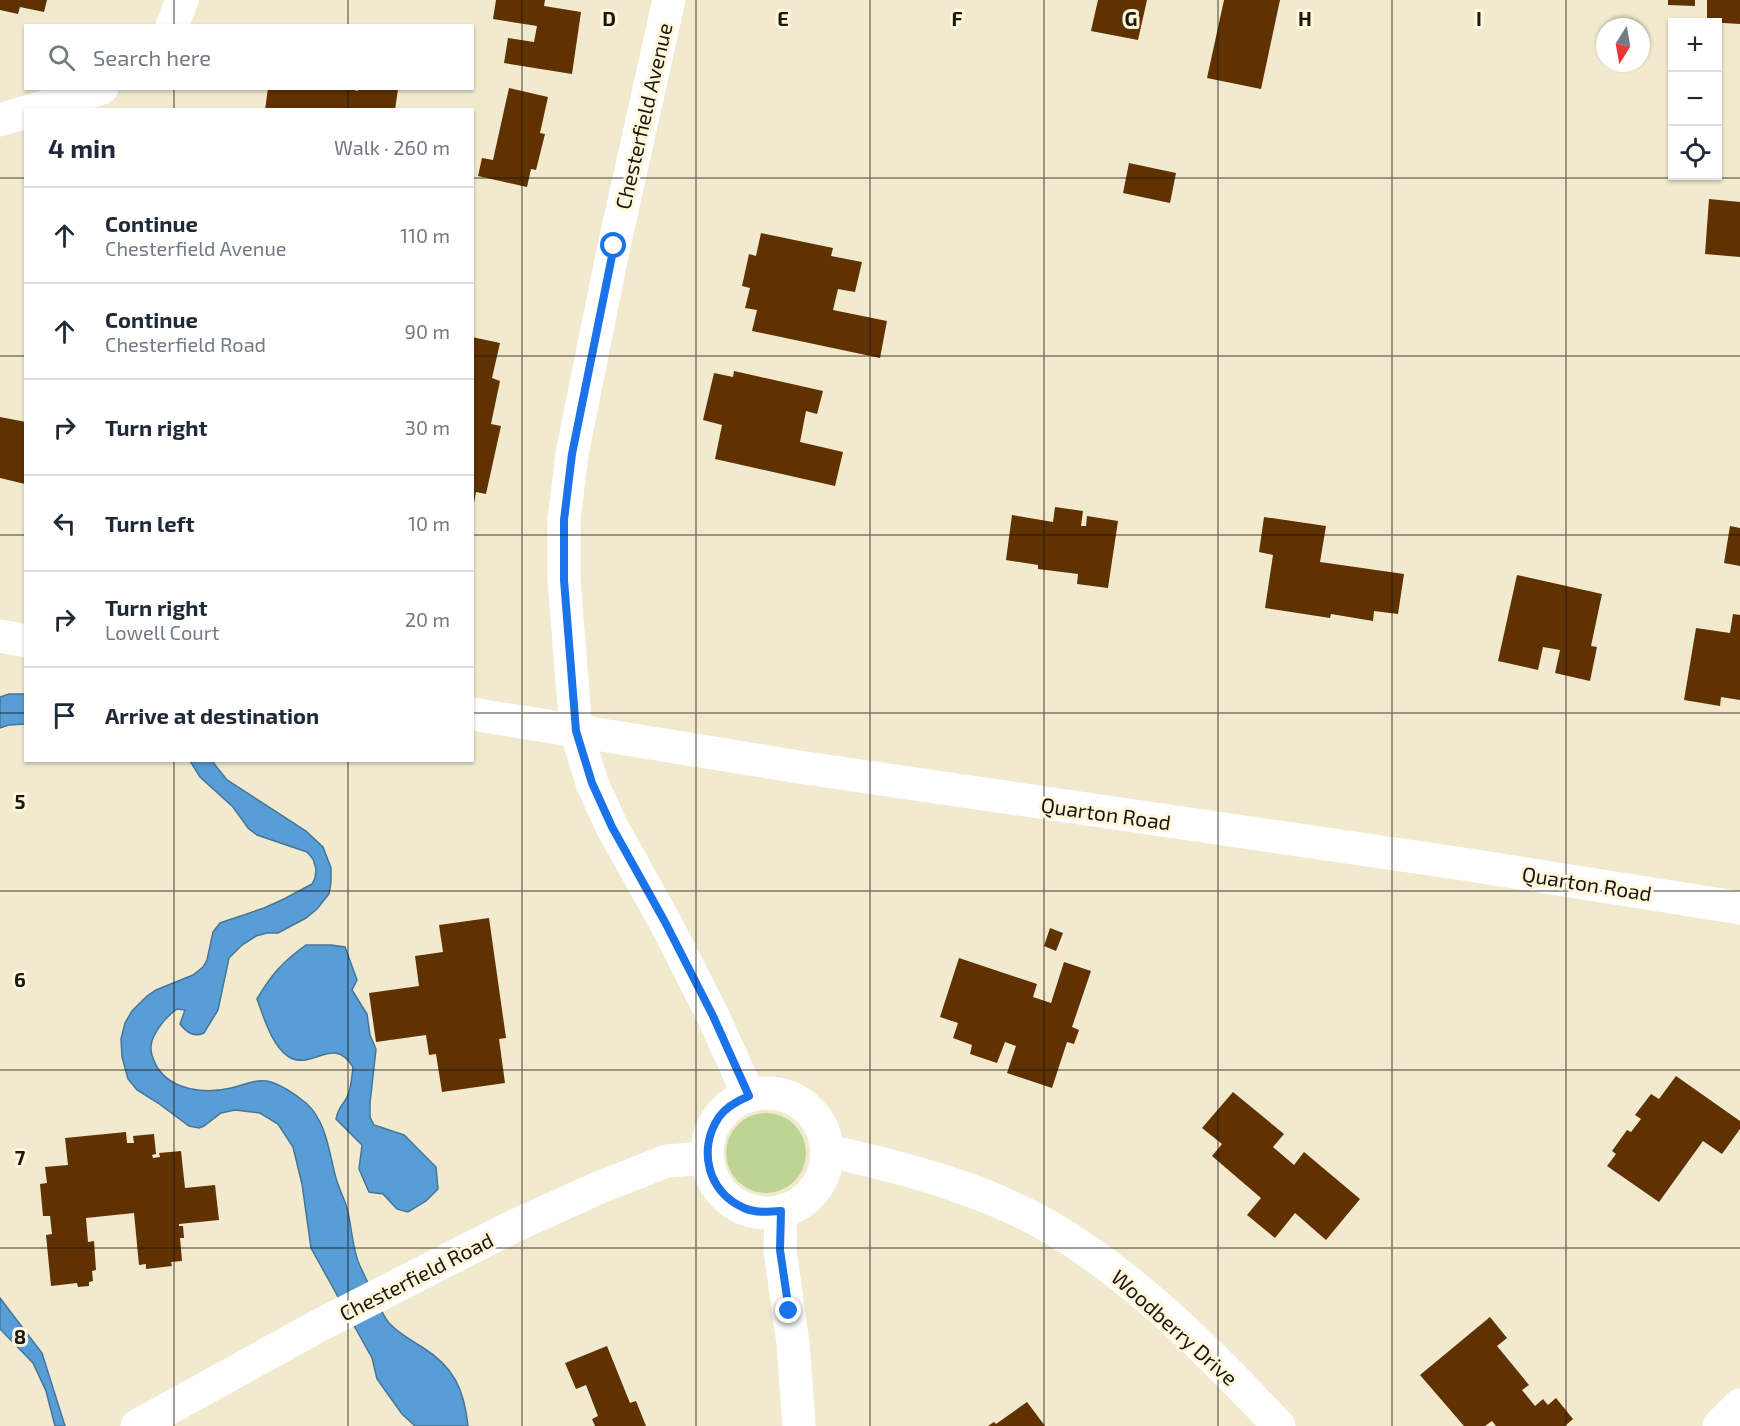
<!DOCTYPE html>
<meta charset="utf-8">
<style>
:root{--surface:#fff;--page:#f6f6f7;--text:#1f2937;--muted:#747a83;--line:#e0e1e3}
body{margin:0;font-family:"Exo 2",sans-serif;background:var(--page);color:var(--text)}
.controls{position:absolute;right:18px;top:18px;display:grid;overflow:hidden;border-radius:0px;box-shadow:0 2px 4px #0004}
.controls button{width:54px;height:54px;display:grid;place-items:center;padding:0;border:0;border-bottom:2px solid var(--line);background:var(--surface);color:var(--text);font:30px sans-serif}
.compass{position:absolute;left:1596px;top:18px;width:54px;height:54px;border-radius:50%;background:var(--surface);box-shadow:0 2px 4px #0004;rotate:191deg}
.stop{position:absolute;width:18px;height:18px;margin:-14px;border:4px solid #1a73e8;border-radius:50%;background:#fff}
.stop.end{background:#1a73e8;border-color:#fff;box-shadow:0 2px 6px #0008}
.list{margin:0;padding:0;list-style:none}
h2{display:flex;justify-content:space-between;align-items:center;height:78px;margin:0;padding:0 24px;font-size:26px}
h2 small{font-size:20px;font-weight:400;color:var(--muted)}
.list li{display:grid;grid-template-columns:39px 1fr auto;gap:18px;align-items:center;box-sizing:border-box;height:96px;padding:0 24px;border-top:2px solid var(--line)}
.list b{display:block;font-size:22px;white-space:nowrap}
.list p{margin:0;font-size:20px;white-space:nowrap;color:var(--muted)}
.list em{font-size:20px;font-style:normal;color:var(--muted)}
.icon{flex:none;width:33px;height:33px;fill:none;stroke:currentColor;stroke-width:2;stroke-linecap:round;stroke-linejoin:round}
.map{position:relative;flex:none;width:1740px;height:1426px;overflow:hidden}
.search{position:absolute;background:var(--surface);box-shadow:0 2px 4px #0004;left:24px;top:24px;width:450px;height:66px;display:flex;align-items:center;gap:15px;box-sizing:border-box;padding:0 21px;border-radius:0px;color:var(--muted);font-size:22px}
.panel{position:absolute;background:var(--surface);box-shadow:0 2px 4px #0004;left:24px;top:108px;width:450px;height:654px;border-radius:0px}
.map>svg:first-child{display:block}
</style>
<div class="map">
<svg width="1740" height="1426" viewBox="0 0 1740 1426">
<rect width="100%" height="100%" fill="#f1eacf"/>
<circle fill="#bdd495" cx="766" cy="1153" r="40"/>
<g fill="#589dd6" stroke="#46759a" stroke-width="1.5">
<path d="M9,694H25V724L9,725L0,728V697Z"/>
<path d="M190,761H212L227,780L306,831L323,847L331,868V882L329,894L317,909L306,918L278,933H267L256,936L242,945L229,958L218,1010L204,1033C194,1038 186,1032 180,1024L185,1010L177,1009C167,1016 156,1029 152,1041C149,1051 153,1059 157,1067C172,1091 206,1094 231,1088C245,1085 256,1078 271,1082C284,1086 296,1095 306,1103C327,1122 329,1153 336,1178C339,1189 344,1198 347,1208C352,1227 352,1249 360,1266C367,1280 380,1312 389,1323C398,1333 411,1340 422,1347C454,1367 464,1389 468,1426H415L402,1414L377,1379L372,1358L311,1248L302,1184L293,1147L278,1124L260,1113L235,1110L221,1113L204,1126L199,1128L189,1126L158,1103L137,1090L128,1079L122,1057L121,1039L125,1023L132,1011L147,996L156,990L193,975L203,967L207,960L213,932L220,923L264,908L284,899L312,884L315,878L316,869L313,859L307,852L257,835L248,828L233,807L200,777Z"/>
<path d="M306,945H331L345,947L357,980L352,990L367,1014L370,1035L376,1049L370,1103V1117L374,1125L404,1135L436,1167L438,1189L426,1201L408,1212L397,1209L383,1194L369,1192L359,1169L362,1145L336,1119C339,1105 342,1107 347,1097C351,1089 352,1076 353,1067C332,1034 313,1071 289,1057C272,1046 264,1018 257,999C271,975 283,961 306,945Z"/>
<path d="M0,1298L42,1353L65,1426H55L46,1391L33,1363L0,1329Z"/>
</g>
<g fill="#603101">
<path d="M0,0H47L44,12L20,7L18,14L0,10Z"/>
<path d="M496,0H545L544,6L581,12L572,74L504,63L508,38L534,42L537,26L493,19Z"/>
<path d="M1098,0H1147L1138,40L1091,31Z"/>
<path d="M1224,0H1280L1261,89L1207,78Z"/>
<path d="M1668,0H1695V6L1668,5Z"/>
<path d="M1707,0H1740V24L1707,22Z"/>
<path d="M268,88H346L358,91V88L398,89L395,110H265Z"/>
<path d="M509,88L548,97L540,133L545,134L536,170L531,169L527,187L478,176L482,158L493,160Z"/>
<path d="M1129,163L1176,173L1170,203L1123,193Z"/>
<path d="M1709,199L1740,202V257L1705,254Z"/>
<path d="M761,233L833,248L831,256L862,262L855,292L838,289L833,310L887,321L880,358L752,331L757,310L745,308L750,288L742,286L749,254L756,256Z"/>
<path d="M472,337L500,343L492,378L500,381L491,424L501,426L486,494L476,492L474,503Z"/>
<path d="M734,371L823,391L817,414L806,411L800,442L843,452L835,486L715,459L722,425L703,420L714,373L733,377Z"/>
<path d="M0,417L26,422L25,484L0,478Z"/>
<path d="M1055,507L1083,511L1081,526H1086L1087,516L1118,521L1108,588L1077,584L1078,574L1038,569V565L1006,560L1012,515L1053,522Z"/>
<path d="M1264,517L1326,526L1320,562L1404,574L1398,614L1374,611L1373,621L1331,614L1330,618L1265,608L1273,555L1259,552Z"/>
<path d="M1730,526L1740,528V566L1724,563Z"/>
<path d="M1517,575L1602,594L1591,646L1597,647L1590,681L1555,673L1560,650L1543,647L1538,670L1498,661Z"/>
<path d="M1733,614L1740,615V700L1721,697L1720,706L1684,700L1696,628L1730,633Z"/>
<path d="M489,918L506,1038L499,1039L505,1083L442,1092L436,1054L429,1055L426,1035L376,1042L369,993L419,986L415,956L443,952L439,925Z"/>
<path d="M1050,928L1063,933L1056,951L1044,946Z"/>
<path d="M959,958L1037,984L1033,997L1051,1003L1064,962L1091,971L1072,1027L1079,1030L1074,1044L1067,1042L1052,1088L1007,1073L1016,1046L1005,1042L997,1063L970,1054L972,1045L953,1038L958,1023L940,1017Z"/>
<path d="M1676,1076L1740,1121V1129L1722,1154L1703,1141L1659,1202L1607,1166L1616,1154L1612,1151L1627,1130L1631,1132L1641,1119L1635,1115L1651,1094L1659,1099Z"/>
<path d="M1233,1092L1284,1134L1273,1147L1294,1165L1304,1152L1360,1199L1326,1240L1295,1213L1275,1238L1247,1215L1261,1198L1212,1156L1222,1144L1202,1128Z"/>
<path d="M126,1132L127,1143H134L133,1136L154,1134L156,1154L152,1155L153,1158L160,1157L159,1153L181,1151L185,1188L215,1185L219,1220L179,1224V1226H183L184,1238H180L182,1261L171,1262L172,1266L146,1269V1264L139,1265L134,1213L86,1218L88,1242L94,1241L96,1270L92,1271L93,1281L89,1282V1286L78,1287L77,1283L51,1286L46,1235L52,1234L50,1216H43L40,1184L47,1183L45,1167L68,1165L65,1138Z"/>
<path d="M1490,1317L1507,1338L1497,1346L1529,1385L1522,1390L1535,1406L1543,1399L1548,1405L1556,1398L1573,1419L1565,1426H1496L1492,1421L1485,1426H1464L1420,1375Z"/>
<path d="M607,1346L630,1403L636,1401L646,1426H595L592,1419L598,1416L586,1385L576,1389L565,1363Z"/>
<path d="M1027,1402L1045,1426H988L994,1422L996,1424Z"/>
</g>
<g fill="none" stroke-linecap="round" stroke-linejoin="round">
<g stroke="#fff" stroke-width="33">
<path d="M669,0L614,246L572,454L564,520V580L576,731L592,783L612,827L665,922L713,1016L749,1096"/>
<path d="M172,26L182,0"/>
<path d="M34,110L102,88"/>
<path d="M0,120L26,112"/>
<path d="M0,636L26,641"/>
<path d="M472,714L799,767L1470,865L1740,908"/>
<circle cx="767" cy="1153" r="60"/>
<path d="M828,1151C910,1169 997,1192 1068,1238C1147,1289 1214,1357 1279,1426"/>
<path d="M781,1211L780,1250L793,1343L799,1426"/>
<path d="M137,1426L320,1325L512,1227L598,1188L667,1161L707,1158"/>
<path d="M1719,1426L1740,1405"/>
</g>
</g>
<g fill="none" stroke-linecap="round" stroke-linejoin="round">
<path stroke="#1a73e8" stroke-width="8" d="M614,246L572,454L564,520V580L576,731L592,783L612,827L665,922L713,1016L749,1096C737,1101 726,1107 719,1117C697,1149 708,1193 744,1208C755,1213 768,1212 781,1211L780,1250L789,1311"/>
</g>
<path fill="none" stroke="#1b180f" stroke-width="1.5" stroke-opacity="0.55" d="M174,0V26M348,0V26M522,0V1426M696,0V1426M870,0V1426M1044,0V1426M1218,0V1426M1392,0V1426M1566,0V1426M174,88V110M348,88V110M0,178H26M472,178H1740M0,356H26M472,356H1740M0,535H26M472,535H1740M0,713H26M472,713H1740M174,760V1426M348,760V1426M0,891H1740M0,1070H1740M0,1248H1740"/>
<g text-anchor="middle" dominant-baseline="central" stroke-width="6" stroke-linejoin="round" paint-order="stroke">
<g font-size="21" fill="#1b180f" stroke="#fef7dc">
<text transform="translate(643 116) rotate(-77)">Chesterfield Avenue</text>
<text transform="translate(1106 813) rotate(8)">Quarton Road</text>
<text transform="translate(1587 883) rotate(9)">Quarton Road</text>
<text transform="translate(416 1276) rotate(-27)">Chesterfield Road</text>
<text transform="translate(1175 1327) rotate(42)">Woodberry Drive</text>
</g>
</g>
<g font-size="20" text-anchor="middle" font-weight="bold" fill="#1b180f" stroke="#fef7dc" stroke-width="6" stroke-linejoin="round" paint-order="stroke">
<text x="609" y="26">D</text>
<text x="783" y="26">E</text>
<text x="957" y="26">F</text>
<text x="1131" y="26">G</text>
<text x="1305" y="26">H</text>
<text x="1479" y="26">I</text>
<text x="20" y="809">5</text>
<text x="20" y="987">6</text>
<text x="20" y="1165">7</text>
<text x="20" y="1344">8</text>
</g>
</svg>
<div class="controls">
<button>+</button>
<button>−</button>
<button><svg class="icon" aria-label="locate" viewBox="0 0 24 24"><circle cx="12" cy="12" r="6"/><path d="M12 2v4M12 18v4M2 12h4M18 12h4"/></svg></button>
</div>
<svg class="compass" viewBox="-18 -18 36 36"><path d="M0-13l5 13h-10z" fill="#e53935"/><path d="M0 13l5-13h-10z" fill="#747a83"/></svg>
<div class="stop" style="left:614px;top:246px"></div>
<div class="stop end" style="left:789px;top:1311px"></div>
<div class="search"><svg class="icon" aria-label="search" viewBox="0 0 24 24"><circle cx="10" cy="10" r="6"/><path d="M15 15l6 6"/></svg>Search here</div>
<section class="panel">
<h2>4 min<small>Walk · 260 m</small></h2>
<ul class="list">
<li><svg class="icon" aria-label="ahead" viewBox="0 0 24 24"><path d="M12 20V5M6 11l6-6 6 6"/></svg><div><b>Continue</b><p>Chesterfield Avenue</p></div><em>110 m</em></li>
<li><svg class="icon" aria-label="ahead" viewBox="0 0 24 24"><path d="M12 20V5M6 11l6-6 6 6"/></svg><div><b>Continue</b><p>Chesterfield Road</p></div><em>90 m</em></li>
<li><svg class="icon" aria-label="right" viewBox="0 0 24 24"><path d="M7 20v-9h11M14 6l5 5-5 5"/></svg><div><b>Turn right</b></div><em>30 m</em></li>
<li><svg class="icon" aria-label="left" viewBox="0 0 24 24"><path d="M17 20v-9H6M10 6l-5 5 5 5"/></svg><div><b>Turn left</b></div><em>10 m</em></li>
<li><svg class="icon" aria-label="right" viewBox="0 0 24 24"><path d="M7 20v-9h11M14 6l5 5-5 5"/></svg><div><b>Turn right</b><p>Lowell Court</p></div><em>20 m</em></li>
<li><svg class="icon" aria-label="arrive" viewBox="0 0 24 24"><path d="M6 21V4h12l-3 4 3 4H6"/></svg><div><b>Arrive at destination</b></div></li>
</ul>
</section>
</div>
